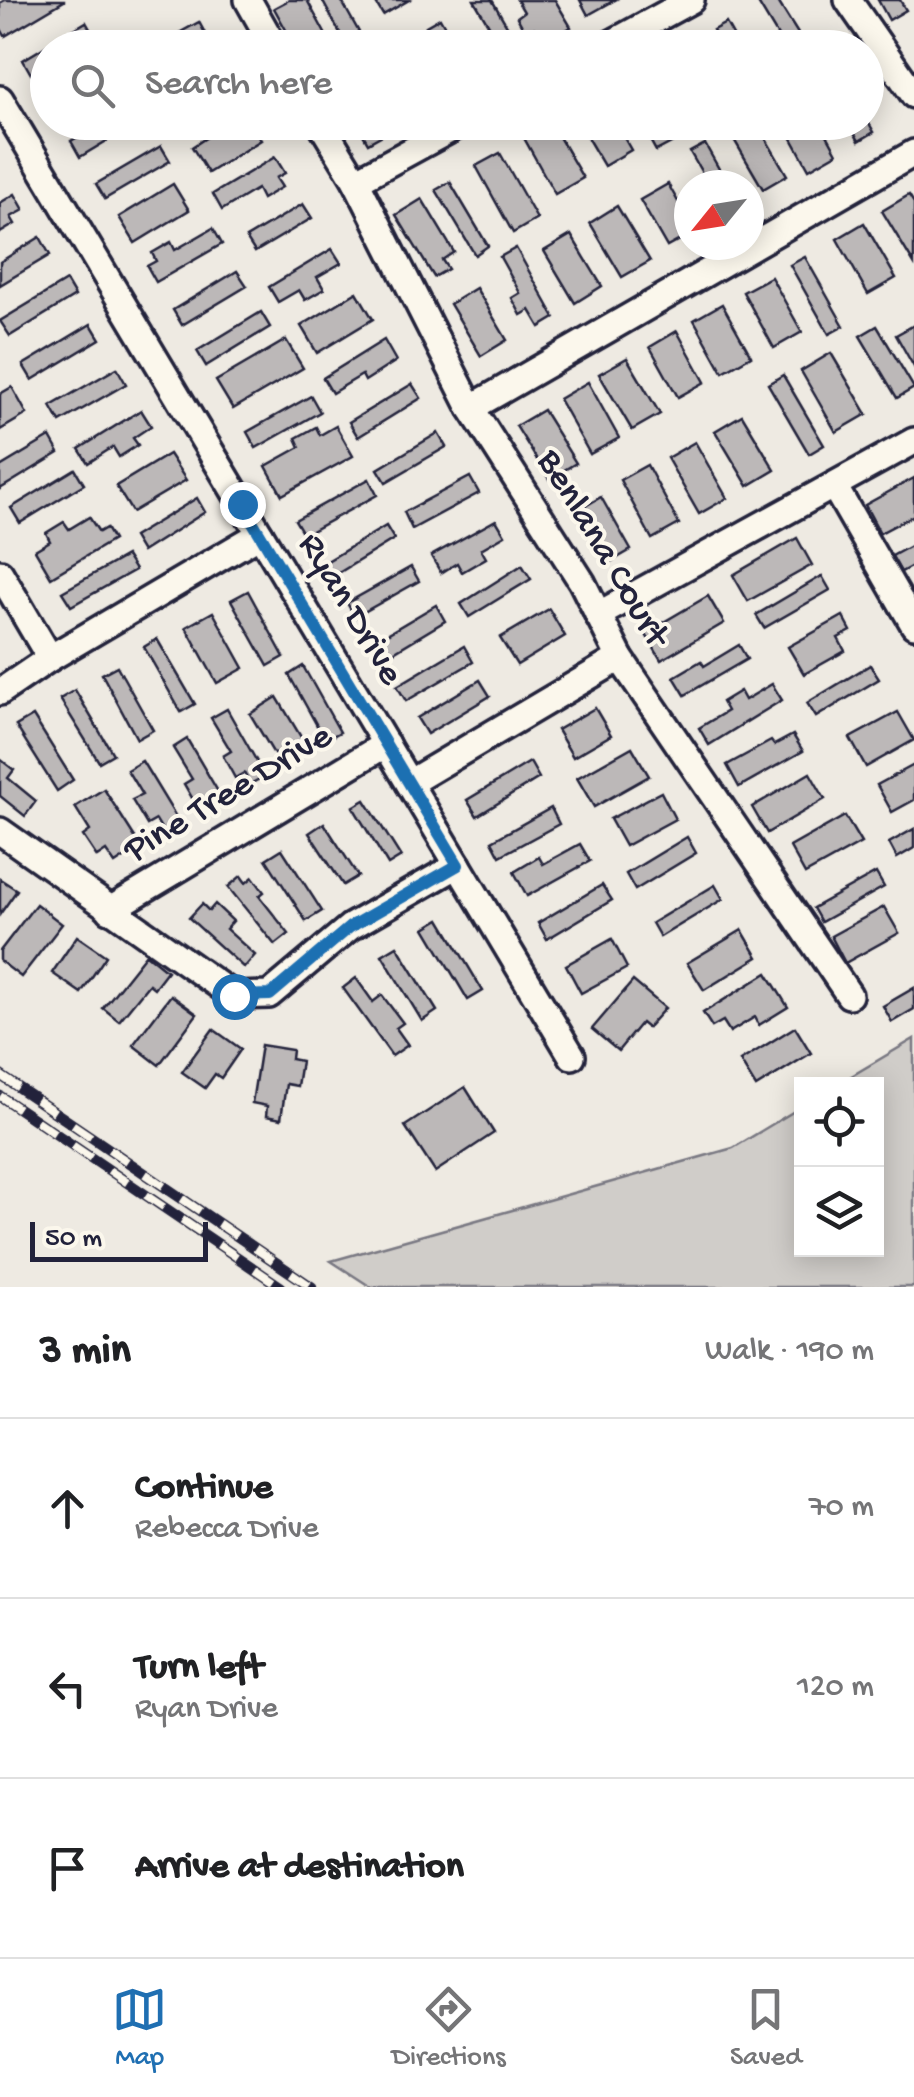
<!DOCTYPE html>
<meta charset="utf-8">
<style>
:root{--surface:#fff;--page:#f6f6f6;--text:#202124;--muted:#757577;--line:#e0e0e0;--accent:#1f6fb2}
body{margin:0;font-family:"Gochi Hand",sans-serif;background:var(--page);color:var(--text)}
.controls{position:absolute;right:30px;bottom:30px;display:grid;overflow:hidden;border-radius:0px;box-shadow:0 5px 25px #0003}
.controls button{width:90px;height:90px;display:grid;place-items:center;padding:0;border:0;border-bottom:2px solid var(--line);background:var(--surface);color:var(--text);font:50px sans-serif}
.compass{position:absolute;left:674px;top:170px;width:90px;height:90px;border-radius:50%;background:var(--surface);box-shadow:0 5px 25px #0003;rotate:240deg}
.scale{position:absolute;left:30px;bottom:25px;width:178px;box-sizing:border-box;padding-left:10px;border:5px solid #22223b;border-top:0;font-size:28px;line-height:35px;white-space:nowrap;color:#22223b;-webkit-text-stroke:8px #fbf7ec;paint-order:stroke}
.stop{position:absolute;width:30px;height:30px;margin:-22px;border:8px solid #1f6fb2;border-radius:50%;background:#fff}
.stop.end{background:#1f6fb2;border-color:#fff;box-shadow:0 2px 10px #0008}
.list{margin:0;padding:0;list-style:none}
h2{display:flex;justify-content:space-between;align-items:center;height:130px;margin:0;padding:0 40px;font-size:42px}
h2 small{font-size:32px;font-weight:400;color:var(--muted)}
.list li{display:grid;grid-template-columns:65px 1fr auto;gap:30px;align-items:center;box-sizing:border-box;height:180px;padding:0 40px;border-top:2px solid var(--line)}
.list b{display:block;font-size:38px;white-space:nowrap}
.list p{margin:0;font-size:32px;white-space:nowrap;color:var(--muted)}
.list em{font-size:32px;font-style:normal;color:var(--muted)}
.icon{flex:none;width:55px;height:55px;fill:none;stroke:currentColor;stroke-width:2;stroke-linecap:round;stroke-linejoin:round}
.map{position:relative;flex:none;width:914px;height:1287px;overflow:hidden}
.search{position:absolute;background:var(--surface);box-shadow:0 5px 25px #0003;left:30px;right:30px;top:30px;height:110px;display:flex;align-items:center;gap:25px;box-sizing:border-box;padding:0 35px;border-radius:55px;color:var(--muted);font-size:38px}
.sheet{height:670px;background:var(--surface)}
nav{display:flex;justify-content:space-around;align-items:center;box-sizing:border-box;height:140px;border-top:2px solid var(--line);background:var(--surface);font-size:28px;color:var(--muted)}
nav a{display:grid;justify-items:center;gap:5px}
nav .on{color:var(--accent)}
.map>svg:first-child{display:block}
</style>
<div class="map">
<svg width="914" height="1287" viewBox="0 0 914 1287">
<rect width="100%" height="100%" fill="#eeeae2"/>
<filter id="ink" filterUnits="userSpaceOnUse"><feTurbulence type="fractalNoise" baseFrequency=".01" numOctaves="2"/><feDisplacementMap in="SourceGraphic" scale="20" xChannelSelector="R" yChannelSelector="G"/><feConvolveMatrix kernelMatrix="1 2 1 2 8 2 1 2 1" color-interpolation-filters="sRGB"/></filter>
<g filter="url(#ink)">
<path fill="#d0cdc9" stroke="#797882" stroke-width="2.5" d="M914,1039V1287H371L331,1261L733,1148L801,1107L802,1250H876V1084H838Z"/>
<g fill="#bcb8b8" stroke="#22223b" stroke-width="2.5">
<path d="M5,0H64V1L5,36L0,27V3Z"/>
<path d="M289,0H307L327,37L309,48H296L274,8Z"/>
<path d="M322,0H341L360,34L345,42Z"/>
<path d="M374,0H409L383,15Z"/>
<path d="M474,0H492L520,48H502Z"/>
<path d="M517,0H555L571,27L543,43L534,28L526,33L517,17L524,12Z"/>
<path d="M580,0H615L588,15Z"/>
<path d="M764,0H777L805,45L814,39L819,48H785L758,3Z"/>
<path d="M878,0H900L906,10L889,20Z"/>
<path d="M440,18L457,48H439L426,26Z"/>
<path d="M86,22L94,36L75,48H48V64L31,74L23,60Z"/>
<path d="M199,22L213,48H152Z"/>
<path d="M726,23L740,48H722L713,30Z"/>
<path d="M866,118L874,132L859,141L848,122H866Z"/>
<path d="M103,122H138L80,157L71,141Z"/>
<path d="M230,122H250L261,140L208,173L192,147Z"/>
<path d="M356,122H377L384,134L368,143Z"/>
<path d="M578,122H615L631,150L604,166Z"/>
<path d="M640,122H662L673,142L656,151Z"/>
<path d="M744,122H756L787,175L763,189L729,131Z"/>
<path d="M783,122H820L837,153L809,169Z"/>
<path d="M551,123L583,178L555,194L524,138Z"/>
<path d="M705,144L728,185H709L690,152Z"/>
<path d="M161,146L170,161L105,199L96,184Z"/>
<path d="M500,153L537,219L513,233L476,166Z"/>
<path d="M275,157L285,173L276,178L282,187L262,199L257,189L222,210L213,194Z"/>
<path d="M450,182L488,246L475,255L436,190Z"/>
<path d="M173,184L189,210L135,243L119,217Z"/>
<path d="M668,184L689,221V235L667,247L640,200Z"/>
<path d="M15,194L24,210L11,217L15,224L0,233V203Z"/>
<path d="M909,195L914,203V264L882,211Z"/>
<path d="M422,199L454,252L442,260L448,269L434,277L396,215Z"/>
<path d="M303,204L312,218L255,252L246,238Z"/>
<path d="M617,206L650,261L622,277L590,223Z"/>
<path d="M864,223L896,278L868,294L837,239Z"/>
<path d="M213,228L222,244L156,282L147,266L156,261L152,253L171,242L175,250Z"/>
<path d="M571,235L602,286L575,303L544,251Z"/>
<path d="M40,237L50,255L0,285V262Z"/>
<path d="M516,248L555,318L540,327L530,310L521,315L512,298L520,293L500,257Z"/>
<path d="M332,249L341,263L317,277L324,289L305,300L299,290L278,302L269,287Z"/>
<path d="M805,257L844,326L829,334L790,265Z"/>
<path d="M237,271L247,286L182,325L173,310Z"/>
<path d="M771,277L802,332L774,348L743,292Z"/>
<path d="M66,281L75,296L10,336L0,321Z"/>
<path d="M476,288L507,340L481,356L450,304Z"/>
<path d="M357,292L373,319L317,353L301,326Z"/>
<path d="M722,304L751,356L723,372L694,320Z"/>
<path d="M261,312L270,327L206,366L197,351Z"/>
<path d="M91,324L100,339L32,380L23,365Z"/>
<path d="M914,325V367L896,335Z"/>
<path d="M877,326L914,388L897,398L860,336Z"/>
<path d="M677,331L705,382L678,397L650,347Z"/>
<path d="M286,340L303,368L233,409L216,381Z"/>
<path d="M384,340L396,361L365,381L362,375L332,393L323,378Z"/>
<path d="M831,353L867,414L836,432L801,371Z"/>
<path d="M627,358L660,414L632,430L599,374Z"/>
<path d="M117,368L126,384L60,422L51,406Z"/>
<path d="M783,375L824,445L809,454L768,384Z"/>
<path d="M588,382L619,438L590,454L559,399Z"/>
<path d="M412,384L421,398L358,437L349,422Z"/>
<path d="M12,387L27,414L0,430V394Z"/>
<path d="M311,396L320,412L256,448L247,432Z"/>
<path d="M141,410L151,426L133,438L138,445L119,457L113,447L88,463L79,449Z"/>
<path d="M543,410L576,463L549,479L516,426Z"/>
<path d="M742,415L775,470L748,486L715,431Z"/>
<path d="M336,426L353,456L282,495L266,466L300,447L296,438L316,427L320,435Z"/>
<path d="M438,433L446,447L386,482L378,469Z"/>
<path d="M50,437L59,453L0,489V467Z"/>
<path d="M695,442L727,498L699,514L667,458Z"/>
<path d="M169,454L186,480L132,512L116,486Z"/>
<path d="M647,465L679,524L652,539L620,480Z"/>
<path d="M75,469L84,484L20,523L11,508Z"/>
<path d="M470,477L479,493L412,529L404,512Z"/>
<path d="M914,478V515L880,533L865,505Z"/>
<path d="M369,479L377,495L304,535L295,520Z"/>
<path d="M601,497L631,550L605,565L575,512Z"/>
<path d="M197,498L205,512L142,552L133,537Z"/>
<path d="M89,517L99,532L106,528L113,540L51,577L35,550L50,541L46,533L64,522L69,529Z"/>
<path d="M496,520L505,535L481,549L486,558L462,572L457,563L441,573L431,556Z"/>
<path d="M386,526L394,539L332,577L324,563Z"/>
<path d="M797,538L812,565L748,601L733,575Z"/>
<path d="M914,544V565L901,572L892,556Z"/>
<path d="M126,556L135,570L71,606L62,592Z"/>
<path d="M522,565L531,579L469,617L461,604Z"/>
<path d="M411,567L419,581L355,617L347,603Z"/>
<path d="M822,576L830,590L764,628L756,615Z"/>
<path d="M248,591L284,657L268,666L231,600Z"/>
<path d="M708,596L724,623L661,660L645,633Z"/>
<path d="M436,605L445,621L382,659L372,643Z"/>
<path d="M549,609L565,636L517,665L500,638Z"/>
<path d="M213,612L244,668L217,683L186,627Z"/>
<path d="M843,616L851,631L838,638L845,651L804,674L788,647Z"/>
<path d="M157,639L195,704L181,712L144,647Z"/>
<path d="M739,645L747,659L685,695L674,677L701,661L704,666Z"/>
<path d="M464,646L473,662L406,701L397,686Z"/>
<path d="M870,665L879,679L816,717L807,703Z"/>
<path d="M117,666L153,730L137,739L102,674Z"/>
<path d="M303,666L340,732L325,740L289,675Z"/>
<path d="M480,680L490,696L427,734L417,718Z"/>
<path d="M772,684L782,700L709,745L699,728L727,711L722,702L740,691L745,700Z"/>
<path d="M75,690L113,754L99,762L60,699Z"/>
<path d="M277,697L307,747L280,764L250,714Z"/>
<path d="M595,708L611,735L573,757L557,730Z"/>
<path d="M227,709L265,776L250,784L244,773L235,778L223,756L231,751L211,718Z"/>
<path d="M898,712L914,740L866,767L850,738Z"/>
<path d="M33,716L73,780L57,791L16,726Z"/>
<path d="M793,735L803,751L739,787L727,765L771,741L774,745Z"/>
<path d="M187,739L223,800L209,808L203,799L195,803L184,784L192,779L173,748Z"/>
<path d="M632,747L649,776L594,807L577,778Z"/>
<path d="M0,759L14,770L8,778L36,801L25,816L0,796Z"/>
<path d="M142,761L181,825L165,835L156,820L147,825L132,800L142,795L127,770Z"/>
<path d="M530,762L539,778L477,816L467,800Z"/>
<path d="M914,765V800L892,812L877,785Z"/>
<path d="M810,773L825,799L767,833L752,807Z"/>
<path d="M104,789L141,847L115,864L106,851L97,857L83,836L90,831L75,807Z"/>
<path d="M661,792L675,819L625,846L610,819Z"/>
<path d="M365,800L401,857L388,865L353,807Z"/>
<path d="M551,808L559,824L500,856L492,841Z"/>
<path d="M845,816L861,843L805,874L790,847Z"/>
<path d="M324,823L358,876L343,885L309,833Z"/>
<path d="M914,829V848L897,858L889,843Z"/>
<path d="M687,837L696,853L635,890L626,874Z"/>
<path d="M580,844L590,861L527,896L514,872L539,857L543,864Z"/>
<path d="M282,849L322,911L306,921L266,859Z"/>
<path d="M876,873L884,887L821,922L813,908Z"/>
<path d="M241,876L246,883L253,877L264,892L259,896L289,934L275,945L228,887Z"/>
<path d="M0,879L17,890L0,914Z"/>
<path d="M602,885L612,900L547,939L538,923Z"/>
<path d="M715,885L723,899L660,937L652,923Z"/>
<path d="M36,904L62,924L21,977L0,961V951Z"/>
<path d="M202,904L209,911L215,904L233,921L226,929L255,955L244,968L189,918Z"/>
<path d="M884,907L899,933L845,963L831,936Z"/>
<path d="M440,919L483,991L468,1000L425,928Z"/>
<path d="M742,930L758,957L704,990L687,963Z"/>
<path d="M77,936L106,956L81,993L52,973Z"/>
<path d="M612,939L627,968L581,993L566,965Z"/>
<path d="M397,946L437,1011L422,1021L382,955Z"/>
<path d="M146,954L167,971L154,988L149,984L119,1021L103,1008Z"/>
<path d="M767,973L788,1007L759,1025L755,1017L730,1032L723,1021L712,1027L703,1013Z"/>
<path d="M356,978L373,1002L382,995L403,1023L396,1028L408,1045L392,1056L343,988Z"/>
<path d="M633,981L665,1008L647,1028L641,1023L618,1051L592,1029Z"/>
<path d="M914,988V1009L892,1022L883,1006Z"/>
<path d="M171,995L197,1014L159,1065L133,1045Z"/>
<path d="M795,1027L811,1053L756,1087L740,1061Z"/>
<path d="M213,1029L241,1049L221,1078L215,1074L205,1088L182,1072Z"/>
<path d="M261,1045L292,1050L291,1059L301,1061L297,1086L286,1084L281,1119L266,1116L267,1106L252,1103Z"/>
<path d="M465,1087L494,1133L435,1172L405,1126Z"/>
</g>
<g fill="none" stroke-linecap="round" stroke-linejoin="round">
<defs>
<g id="street">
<path d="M248,0L275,48"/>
<path d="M848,0L914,95"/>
<path d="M603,48L691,0"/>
<path d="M0,99L572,1056"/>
<path d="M320,122L356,181L471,408L582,582L620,658L849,995"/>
<path d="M356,181L464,122"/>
<path d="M471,408L914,153"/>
<path d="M834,486L914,625"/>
<path d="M0,573L50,658"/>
<path d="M598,615L914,441"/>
<path d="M0,692L50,658L260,534"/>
<path d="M409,783L620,658"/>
<path d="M0,831L234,996L269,995L350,927L458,865"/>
<path d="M110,910L386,744"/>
</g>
</defs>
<use href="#street" stroke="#22223b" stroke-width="32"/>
<use href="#street" stroke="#fbf7ec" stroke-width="25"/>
<defs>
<g id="rail">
<path d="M0,1075L312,1287"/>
<path d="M0,1096L281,1287"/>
</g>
</defs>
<use href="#rail" stroke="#22223b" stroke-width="11"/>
<use href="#rail" stroke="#fbf7ec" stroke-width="8" stroke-dasharray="22" stroke-linecap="butt"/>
</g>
</g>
<g fill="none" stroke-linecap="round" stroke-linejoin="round" filter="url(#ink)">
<path stroke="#1f6fb2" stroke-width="12" d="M234,996L270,995L350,927L458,865L242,504"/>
</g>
<g text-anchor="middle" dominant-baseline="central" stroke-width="8" stroke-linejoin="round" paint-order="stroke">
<g font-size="38" fill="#22223b" stroke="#fbf7ec">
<text transform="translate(601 549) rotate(59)">Benlana Court</text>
<text transform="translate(349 610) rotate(59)">Ryan Drive</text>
<text transform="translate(229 795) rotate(-31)">Pine Tree Drive</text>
</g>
</g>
</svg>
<div class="controls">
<button><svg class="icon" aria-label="locate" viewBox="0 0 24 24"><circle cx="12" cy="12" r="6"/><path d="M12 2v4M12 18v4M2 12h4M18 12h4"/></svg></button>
<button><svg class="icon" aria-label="layers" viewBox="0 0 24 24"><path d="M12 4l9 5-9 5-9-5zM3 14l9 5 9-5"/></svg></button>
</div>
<svg class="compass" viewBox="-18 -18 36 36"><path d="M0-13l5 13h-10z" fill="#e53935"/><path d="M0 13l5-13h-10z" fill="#757577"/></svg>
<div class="scale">50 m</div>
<div class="stop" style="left:234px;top:996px"></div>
<div class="stop end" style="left:242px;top:504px"></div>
<div class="search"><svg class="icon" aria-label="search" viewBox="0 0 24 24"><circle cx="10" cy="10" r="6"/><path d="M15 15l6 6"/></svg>Search here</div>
</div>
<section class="sheet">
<h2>3 min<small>Walk · 190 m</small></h2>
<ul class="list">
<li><svg class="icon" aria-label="ahead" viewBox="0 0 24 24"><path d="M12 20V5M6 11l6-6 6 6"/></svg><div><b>Continue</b><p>Rebecca Drive</p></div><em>70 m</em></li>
<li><svg class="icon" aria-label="left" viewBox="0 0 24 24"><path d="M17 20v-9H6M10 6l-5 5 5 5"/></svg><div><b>Turn left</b><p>Ryan Drive</p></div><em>120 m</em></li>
<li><svg class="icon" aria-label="arrive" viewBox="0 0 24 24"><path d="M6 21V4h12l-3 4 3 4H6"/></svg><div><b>Arrive at destination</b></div></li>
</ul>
</section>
<nav>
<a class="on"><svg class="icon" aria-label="map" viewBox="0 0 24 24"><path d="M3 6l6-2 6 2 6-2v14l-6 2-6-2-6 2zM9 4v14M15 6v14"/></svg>Map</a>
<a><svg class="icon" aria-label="directions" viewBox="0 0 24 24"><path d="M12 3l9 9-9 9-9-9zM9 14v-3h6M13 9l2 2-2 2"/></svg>Directions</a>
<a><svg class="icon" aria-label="saved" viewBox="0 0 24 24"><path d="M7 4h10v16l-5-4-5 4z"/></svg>Saved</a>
</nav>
